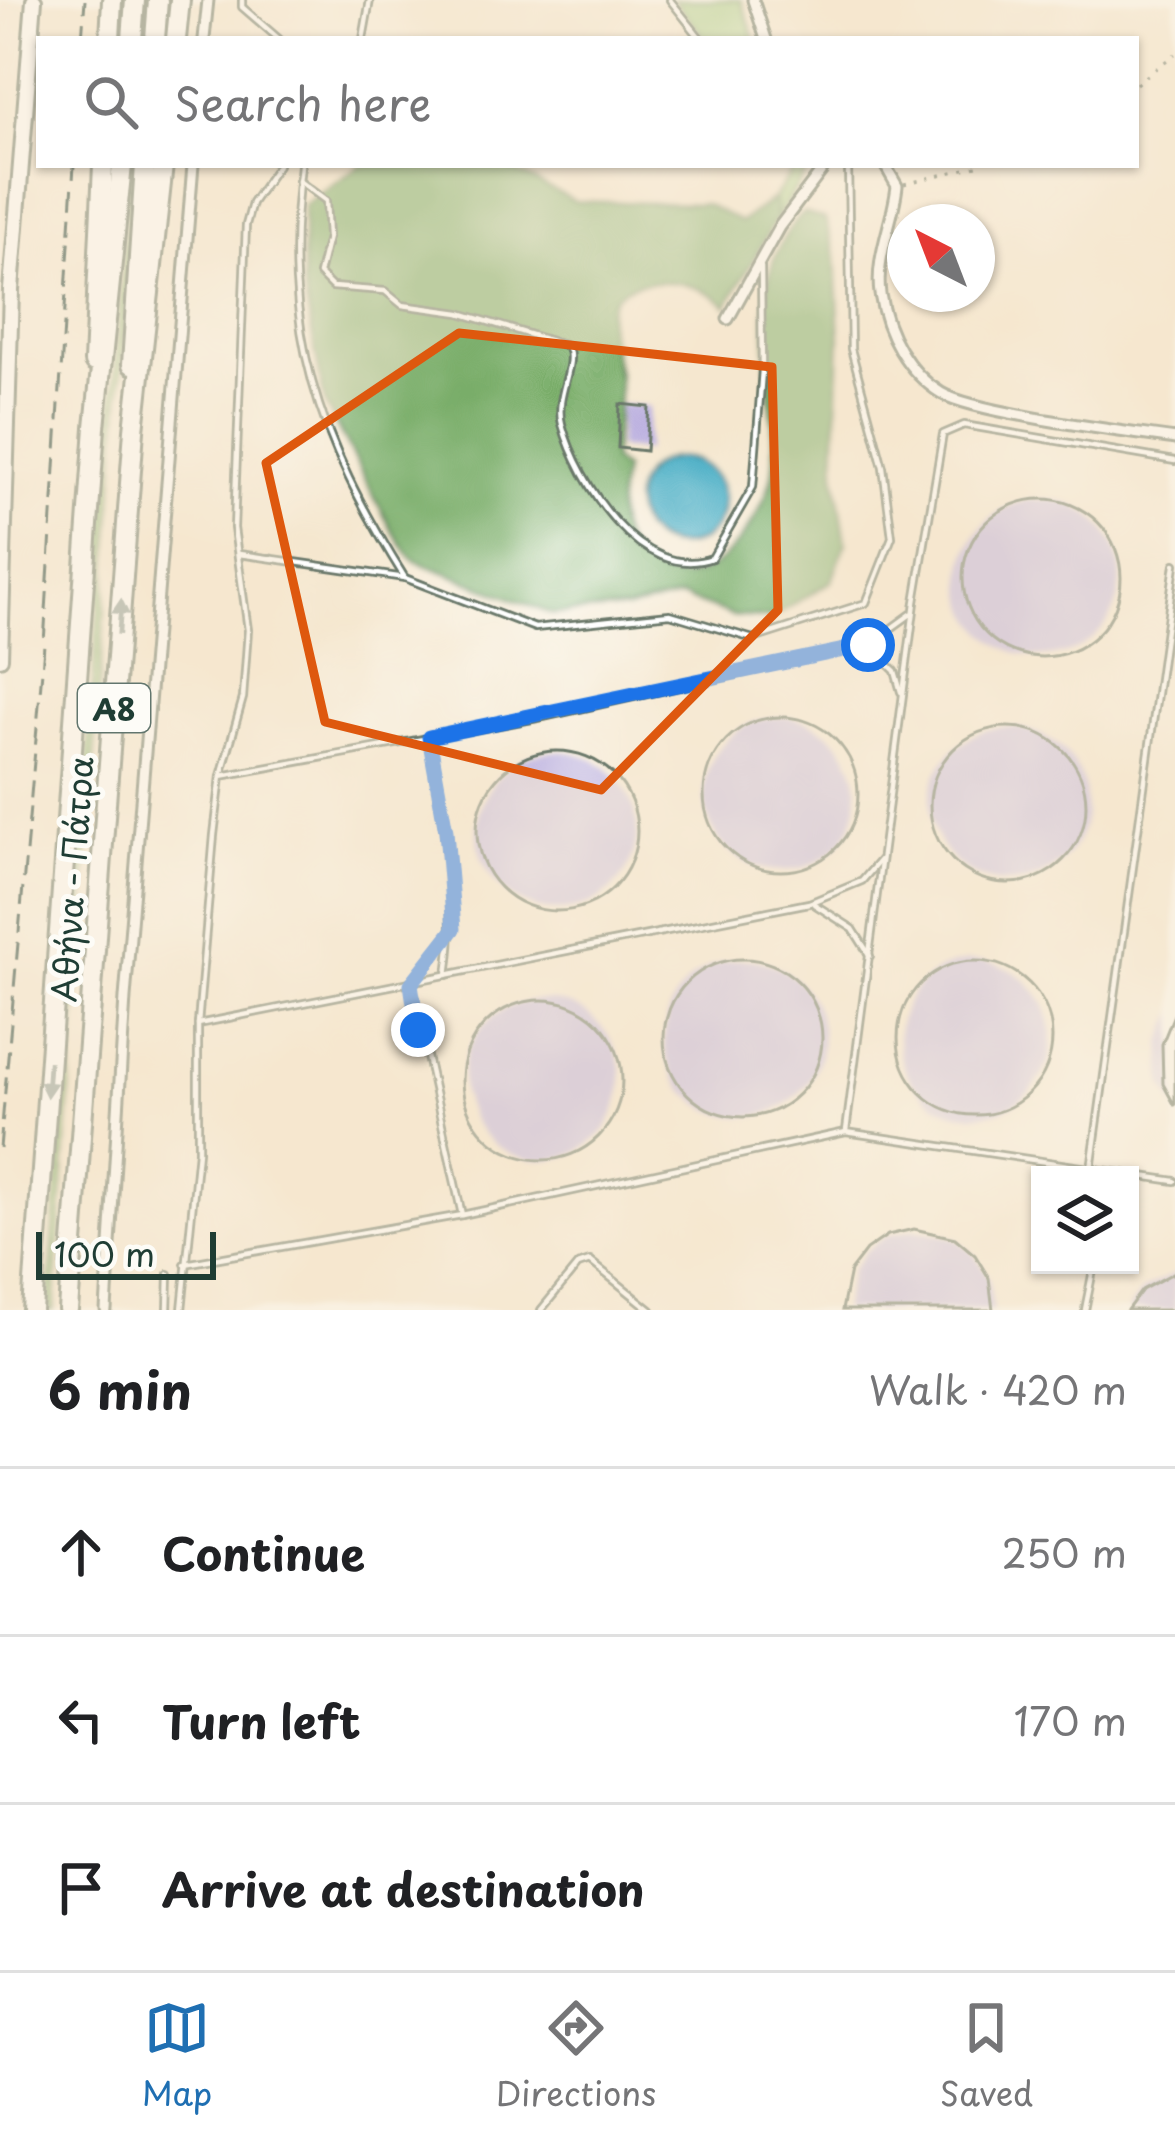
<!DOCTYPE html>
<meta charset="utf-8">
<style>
:root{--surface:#fff;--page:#f6f6f6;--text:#202124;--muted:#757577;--line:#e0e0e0;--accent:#1f6fb2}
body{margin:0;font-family:"Playpen Sans",sans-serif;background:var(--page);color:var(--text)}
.controls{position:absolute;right:36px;bottom:36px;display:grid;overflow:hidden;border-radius:0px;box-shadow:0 3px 9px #0004}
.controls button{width:108px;height:108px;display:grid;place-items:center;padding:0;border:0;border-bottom:3px solid var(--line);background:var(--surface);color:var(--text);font:60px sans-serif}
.compass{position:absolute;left:887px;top:204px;width:108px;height:108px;border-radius:50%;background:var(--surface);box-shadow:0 3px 9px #0004;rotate:318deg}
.scale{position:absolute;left:36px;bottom:30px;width:180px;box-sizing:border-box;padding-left:12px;border:6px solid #1f3d34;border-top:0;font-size:33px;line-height:42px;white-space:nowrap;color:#1f3d34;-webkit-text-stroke:9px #fdfcf7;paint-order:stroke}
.stop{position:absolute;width:36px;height:36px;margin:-27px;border:9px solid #1a73e8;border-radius:50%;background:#fff}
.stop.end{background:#1a73e8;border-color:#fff;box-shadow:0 3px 12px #0008}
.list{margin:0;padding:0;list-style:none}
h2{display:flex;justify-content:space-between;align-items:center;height:156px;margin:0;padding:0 48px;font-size:51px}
h2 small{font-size:39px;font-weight:400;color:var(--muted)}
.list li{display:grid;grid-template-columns:78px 1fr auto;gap:36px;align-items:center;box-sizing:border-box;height:168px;padding:0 48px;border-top:3px solid var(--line)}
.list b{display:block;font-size:45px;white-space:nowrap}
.list em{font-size:39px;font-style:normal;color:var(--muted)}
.icon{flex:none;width:66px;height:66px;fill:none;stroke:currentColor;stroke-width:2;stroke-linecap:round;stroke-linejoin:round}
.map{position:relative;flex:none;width:1175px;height:1310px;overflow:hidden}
.search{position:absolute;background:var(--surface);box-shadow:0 3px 9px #0004;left:36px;right:36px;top:36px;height:132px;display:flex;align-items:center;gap:30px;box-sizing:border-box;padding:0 42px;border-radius:0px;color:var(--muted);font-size:45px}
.sheet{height:660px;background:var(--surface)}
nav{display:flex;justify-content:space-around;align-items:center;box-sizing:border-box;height:168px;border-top:3px solid var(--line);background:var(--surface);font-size:33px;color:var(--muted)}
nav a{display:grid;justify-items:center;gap:6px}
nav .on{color:var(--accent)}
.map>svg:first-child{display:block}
</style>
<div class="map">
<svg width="1175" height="1310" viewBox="0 0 1175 1310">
<rect width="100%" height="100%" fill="#fdfcf7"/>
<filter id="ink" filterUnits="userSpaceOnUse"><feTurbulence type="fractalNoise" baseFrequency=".00833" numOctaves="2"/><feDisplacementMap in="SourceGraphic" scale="24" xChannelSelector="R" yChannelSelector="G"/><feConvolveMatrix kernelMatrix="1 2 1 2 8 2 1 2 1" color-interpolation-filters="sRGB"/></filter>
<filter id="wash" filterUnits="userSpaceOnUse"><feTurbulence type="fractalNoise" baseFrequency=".004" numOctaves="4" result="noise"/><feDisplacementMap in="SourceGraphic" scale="48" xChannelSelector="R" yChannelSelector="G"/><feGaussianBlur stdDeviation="2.7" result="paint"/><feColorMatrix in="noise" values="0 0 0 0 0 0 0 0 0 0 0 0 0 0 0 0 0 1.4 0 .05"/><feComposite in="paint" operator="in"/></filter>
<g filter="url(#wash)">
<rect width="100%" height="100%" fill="#f5e7cf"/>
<g fill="#97c979" stroke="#5b8356" stroke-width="3">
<path d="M673,0H741L755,39H706Z"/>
<path d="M130,165H137L54,1310H48Z"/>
<path d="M796,165H808L806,173L777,218L774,198Z"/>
</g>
<path fill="#79ad69" stroke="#4c754e" stroke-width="3" d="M361,165H502L575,201L705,204L741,222L774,198L777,218L727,306C710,289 683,281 658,282C586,283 612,333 618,376C621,402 614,434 612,460L624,470C611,515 614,556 666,575C715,593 769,511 773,469C780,392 735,275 804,213L825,219L836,256L840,339L835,471L846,542L832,581L772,618L733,616L681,597L628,609L552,614L413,560L392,530L325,404L303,285V205Z"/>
<circle fill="#45acc4" stroke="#32747c" stroke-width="3" cx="679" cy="502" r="44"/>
<g id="blocks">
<g fill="#bdb2e0">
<path d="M620,404L649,407L646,451L618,448Z"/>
<circle cx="1042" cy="578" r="79"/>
<circle cx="781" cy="794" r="77"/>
<circle cx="1008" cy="805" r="78"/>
<circle cx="557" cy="831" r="80"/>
<circle cx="743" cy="1038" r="79"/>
<circle cx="975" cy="1038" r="77"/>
<circle cx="542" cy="1080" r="80"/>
<path d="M1175,1012V1106L1163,1084L1162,1044Z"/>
<path d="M914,1229L955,1238L975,1255L989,1278L993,1310H842L850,1271L866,1250L888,1235Z"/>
<path d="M1175,1272V1310H1127L1142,1290Z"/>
</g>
</g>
</g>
<g filter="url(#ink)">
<use href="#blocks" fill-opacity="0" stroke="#6a786a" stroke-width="3"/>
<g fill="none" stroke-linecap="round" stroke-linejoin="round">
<defs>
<g id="lane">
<path d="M242,0V7L279,39"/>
<path d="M670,0L701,39"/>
<path d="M363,39L370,0"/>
<path d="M301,165C280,333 317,437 405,578"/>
<path d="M299,181L326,201L328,237L319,274L332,287L385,291L402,305L460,313L567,346C578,363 554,396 562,424C578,483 642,583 712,558L753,487L762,370L761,267"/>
<path d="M239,554L405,578L535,628L670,614L753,639L866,603L892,537L883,467L851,349L848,165"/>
<path d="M868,645L895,671L901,692"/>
<path d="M429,737C443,817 459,895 447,975"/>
<path d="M221,776L543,717L868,645L911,614"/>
<path d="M814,904L853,929L870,956"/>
<path d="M454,929L411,984L462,1215"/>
<path d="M198,1024L809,903L862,881L880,860"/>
<path d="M846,1131L915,602L943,434L964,425L1175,461"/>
<path d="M1091,1169L1175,564"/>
<path d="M185,1264L462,1215L846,1132L1175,1181"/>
<path d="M168,1310L169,1274"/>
<path d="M182,1310L198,1151V1024L214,835L221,776L243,698L248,630L234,528L246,225L252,203L278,165"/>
<path d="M541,1310L578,1265L590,1261L651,1310"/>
<path d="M1085,1310L1094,1265"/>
</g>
<g id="street">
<path d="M753,0L766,39"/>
<path d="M204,39L208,0"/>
<path d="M885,165L897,186C893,223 875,257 880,294C886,333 907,372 941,393C974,413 1128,432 1175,439"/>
<path d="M728,319L779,227L826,165"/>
<path d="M106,1310L125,998L193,165"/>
</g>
<path id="secondary" d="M0,658L11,290L34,0"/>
<g id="highway">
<path d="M110,39L112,0"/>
<path d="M132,39L135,0"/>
<path d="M155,39L158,0"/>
<path d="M176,39L180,0"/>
<path d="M94,362L103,165"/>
<path d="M132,364L145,165"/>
<path d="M32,1310L95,427L122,165"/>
<path d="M68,1310L134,430L163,165"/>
</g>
</defs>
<use href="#lane" stroke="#6a786a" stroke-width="10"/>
<use href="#street" stroke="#6a786a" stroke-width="15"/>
<use href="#secondary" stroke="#6a786a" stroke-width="20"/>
<use href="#highway" stroke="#6a786a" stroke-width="24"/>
<g stroke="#6a786a" stroke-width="3" stroke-dasharray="3 9" stroke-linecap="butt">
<path d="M1136,84L1175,54"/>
<path d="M904,184L981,165"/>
</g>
<use href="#lane" stroke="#fff" stroke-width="4.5"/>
<use href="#street" stroke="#fff" stroke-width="9"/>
<use href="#secondary" stroke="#fff" stroke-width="14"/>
<use href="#highway" stroke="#fff" stroke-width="18"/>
<g stroke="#1f3d34" stroke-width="3" stroke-dasharray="18 9" stroke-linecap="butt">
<path d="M82,39L85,0"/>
<path d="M0,1148L43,659L74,165"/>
</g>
</g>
<defs><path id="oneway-solid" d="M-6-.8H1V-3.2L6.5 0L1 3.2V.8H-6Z" transform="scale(3)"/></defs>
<g fill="#8f9e9a">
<use href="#oneway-solid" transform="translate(120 617) rotate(-86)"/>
<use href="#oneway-solid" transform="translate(48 1079) rotate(94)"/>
</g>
</g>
<g fill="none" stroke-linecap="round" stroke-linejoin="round" filter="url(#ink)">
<path stroke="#1a73e8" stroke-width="15" d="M418,1030L411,984L454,929L446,831L429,737L868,645"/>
</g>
<path d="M0 0H1175V1310H0ZM459,333L772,367L778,610L601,790L325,722L266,463Z" fill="#f5e7cf" fill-opacity=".55" fill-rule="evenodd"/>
<path fill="none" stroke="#de580e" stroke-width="9" stroke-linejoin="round" d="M459,333L772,367L778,610L601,790L325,722L266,463Z"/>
<g text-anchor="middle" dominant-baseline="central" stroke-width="10" stroke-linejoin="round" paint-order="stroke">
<rect fill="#fdfcf7" stroke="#62766e" stroke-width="3" x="78" y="684" width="72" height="48" rx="9"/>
<g font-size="30" font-weight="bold" fill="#1f3d34">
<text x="114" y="708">Α8</text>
</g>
<g font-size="33" fill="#1f3d34" stroke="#fdfcf7">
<text transform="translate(71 879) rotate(-86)">Αθήνα - Πάτρα</text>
</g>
</g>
</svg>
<div class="controls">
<button><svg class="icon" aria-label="layers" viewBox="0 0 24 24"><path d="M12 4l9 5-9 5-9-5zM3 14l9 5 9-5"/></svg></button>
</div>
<svg class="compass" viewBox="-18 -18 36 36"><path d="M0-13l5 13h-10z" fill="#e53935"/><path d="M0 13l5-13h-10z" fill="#757577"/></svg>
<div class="scale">100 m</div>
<div class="stop" style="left:868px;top:645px"></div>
<div class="stop end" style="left:418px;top:1030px"></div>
<div class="search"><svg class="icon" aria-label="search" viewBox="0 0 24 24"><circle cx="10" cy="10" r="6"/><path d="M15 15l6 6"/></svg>Search here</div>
</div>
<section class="sheet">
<h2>6 min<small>Walk · 420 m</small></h2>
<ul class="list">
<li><svg class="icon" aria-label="ahead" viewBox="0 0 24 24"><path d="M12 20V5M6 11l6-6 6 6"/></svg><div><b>Continue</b></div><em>250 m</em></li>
<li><svg class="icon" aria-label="left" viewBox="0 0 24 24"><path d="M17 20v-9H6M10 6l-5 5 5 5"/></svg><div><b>Turn left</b></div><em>170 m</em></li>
<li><svg class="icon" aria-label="arrive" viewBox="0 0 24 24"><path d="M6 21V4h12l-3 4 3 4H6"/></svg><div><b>Arrive at destination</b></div></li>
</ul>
</section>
<nav>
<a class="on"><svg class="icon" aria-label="map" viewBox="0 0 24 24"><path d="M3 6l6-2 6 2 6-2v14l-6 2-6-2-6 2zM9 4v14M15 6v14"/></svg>Map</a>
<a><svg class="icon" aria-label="directions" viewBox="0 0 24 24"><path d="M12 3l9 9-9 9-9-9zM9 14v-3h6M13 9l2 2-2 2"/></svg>Directions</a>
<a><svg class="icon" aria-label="saved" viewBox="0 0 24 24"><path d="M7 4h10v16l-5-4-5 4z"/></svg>Saved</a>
</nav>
